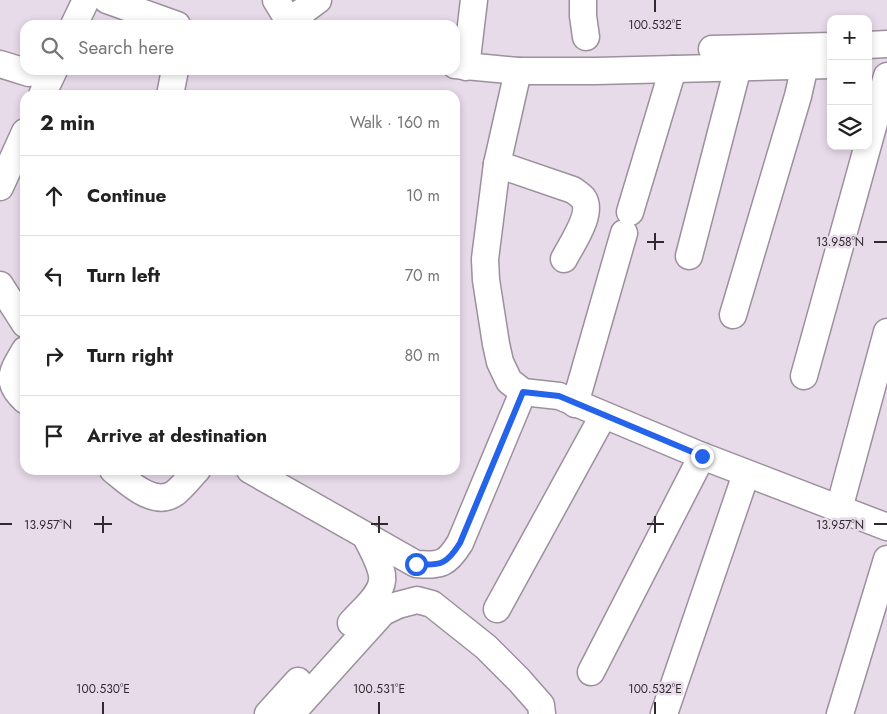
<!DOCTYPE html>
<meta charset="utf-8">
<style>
:root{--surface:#fff;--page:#f2f2f2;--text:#222;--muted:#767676;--line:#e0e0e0}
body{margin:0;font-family:Jost,sans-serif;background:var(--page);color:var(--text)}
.controls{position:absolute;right:15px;top:15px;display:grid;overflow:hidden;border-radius:10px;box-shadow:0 2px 8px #0003}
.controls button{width:45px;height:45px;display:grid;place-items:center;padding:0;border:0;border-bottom:1px solid var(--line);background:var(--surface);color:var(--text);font:25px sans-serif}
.stop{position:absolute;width:15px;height:15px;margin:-11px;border:4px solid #2563eb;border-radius:50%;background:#fff}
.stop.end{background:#2563eb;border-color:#fff;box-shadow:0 1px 5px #0008}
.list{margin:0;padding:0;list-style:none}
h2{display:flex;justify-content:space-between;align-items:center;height:65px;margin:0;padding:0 20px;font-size:21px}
h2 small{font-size:16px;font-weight:400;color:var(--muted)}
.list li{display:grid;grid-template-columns:32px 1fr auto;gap:15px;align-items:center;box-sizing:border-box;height:80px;padding:0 20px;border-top:1px solid var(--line)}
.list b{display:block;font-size:19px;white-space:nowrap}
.list em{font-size:16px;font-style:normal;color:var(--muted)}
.icon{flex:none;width:28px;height:28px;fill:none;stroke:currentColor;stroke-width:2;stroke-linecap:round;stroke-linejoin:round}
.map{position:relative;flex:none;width:887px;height:714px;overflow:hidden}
.search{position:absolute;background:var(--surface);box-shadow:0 2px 8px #0003;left:20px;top:20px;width:440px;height:55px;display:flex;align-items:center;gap:12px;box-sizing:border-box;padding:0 18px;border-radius:15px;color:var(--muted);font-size:19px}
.panel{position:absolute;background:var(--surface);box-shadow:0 2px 8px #0003;left:20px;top:90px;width:440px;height:385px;border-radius:15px}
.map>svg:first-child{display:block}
</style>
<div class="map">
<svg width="887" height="714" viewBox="0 0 887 714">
<rect width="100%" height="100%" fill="#e7dae9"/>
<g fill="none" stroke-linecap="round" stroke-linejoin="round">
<defs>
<g id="minor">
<path d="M107,0L177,25"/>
<path d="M276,0L290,23"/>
<path d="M583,0V16L586,37"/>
<path d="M74,25L86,0"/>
<path d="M289,25L299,14L318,0"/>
<path d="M868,45L887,44"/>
<path d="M712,49L831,46"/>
<path d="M0,64L29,73"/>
<path d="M455,65L518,71H596L831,65"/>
<path d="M466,67L474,0"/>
<path d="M518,71L497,164L485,259L486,280L496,344L500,362L509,381L523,392L559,396L702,456L887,527"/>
<path d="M42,95L54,70"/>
<path d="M170,95L175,70"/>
<path d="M497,164L573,190C576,192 580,195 583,198C594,213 571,245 564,259"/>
<path d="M0,187L25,132"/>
<path d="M630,212L673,69"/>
<path d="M689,256L738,67"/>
<path d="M0,285L25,324"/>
<path d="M733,315L798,96L805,65"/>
<path d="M25,350C13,371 4,381 25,400"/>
<path d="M804,376L887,76"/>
<path d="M575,404L624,233"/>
<path d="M113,470C128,482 154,508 175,493C183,487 190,477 197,470"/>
<path d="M250,470L416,564C441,566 447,564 460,543L523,392"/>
<path d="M839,509L887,332"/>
<path d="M497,609L603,416"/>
<path d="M351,623C362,610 385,593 382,575C380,562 371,547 365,535"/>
<path d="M591,672L702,456"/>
<path d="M268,714L298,681"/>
<path d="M291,714L383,612L398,605L417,600L432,604L486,647L519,680L541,705L542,714"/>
<path d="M664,714L746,474"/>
<path d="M840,714L887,559"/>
</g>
</defs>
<use href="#minor" stroke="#9c909d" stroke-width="29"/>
<use href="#minor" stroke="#fff" stroke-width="26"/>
</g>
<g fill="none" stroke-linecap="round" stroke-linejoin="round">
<path stroke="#2563eb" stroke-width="6" d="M416,564C441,566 447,564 460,543L523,392L559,396L702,456"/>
</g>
<path fill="none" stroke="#2f2a30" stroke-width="2" d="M655,0V12M655,233V250M647,242H664M874,242H887M103,516V533M379,516V533M655,516V533M0,524H12M94,524H112M371,524H388M647,524H664M874,524H887M103,702V714M379,702V714M655,702V714"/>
<g font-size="12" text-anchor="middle" fill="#2f2a30" stroke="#e7dae9" stroke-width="5" stroke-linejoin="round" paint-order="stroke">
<text x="655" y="29">100.532°E</text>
<text x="840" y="246">13.958°N</text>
<text x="48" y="529">13.957°N</text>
<text x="840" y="529">13.957°N</text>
<text x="103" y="693">100.530°E</text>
<text x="379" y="693">100.531°E</text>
<text x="655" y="693">100.532°E</text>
</g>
</svg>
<div class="controls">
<button>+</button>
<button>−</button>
<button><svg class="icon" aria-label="layers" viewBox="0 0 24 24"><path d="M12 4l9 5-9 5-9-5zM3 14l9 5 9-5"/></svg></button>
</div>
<div class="stop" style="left:416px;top:564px"></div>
<div class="stop end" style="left:702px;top:456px"></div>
<div class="search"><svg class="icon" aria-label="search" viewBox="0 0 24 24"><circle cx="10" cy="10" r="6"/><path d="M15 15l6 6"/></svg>Search here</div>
<section class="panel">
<h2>2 min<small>Walk · 160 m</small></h2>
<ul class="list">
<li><svg class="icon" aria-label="ahead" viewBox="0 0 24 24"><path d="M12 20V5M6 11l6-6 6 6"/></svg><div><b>Continue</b></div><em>10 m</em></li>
<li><svg class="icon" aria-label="left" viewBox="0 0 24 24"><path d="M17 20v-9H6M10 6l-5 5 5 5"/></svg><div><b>Turn left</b></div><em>70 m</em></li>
<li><svg class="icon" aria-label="right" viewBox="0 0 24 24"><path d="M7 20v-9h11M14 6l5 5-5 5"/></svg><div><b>Turn right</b></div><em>80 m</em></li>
<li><svg class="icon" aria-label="arrive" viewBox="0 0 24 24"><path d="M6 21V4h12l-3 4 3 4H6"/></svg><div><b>Arrive at destination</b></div></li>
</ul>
</section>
</div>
